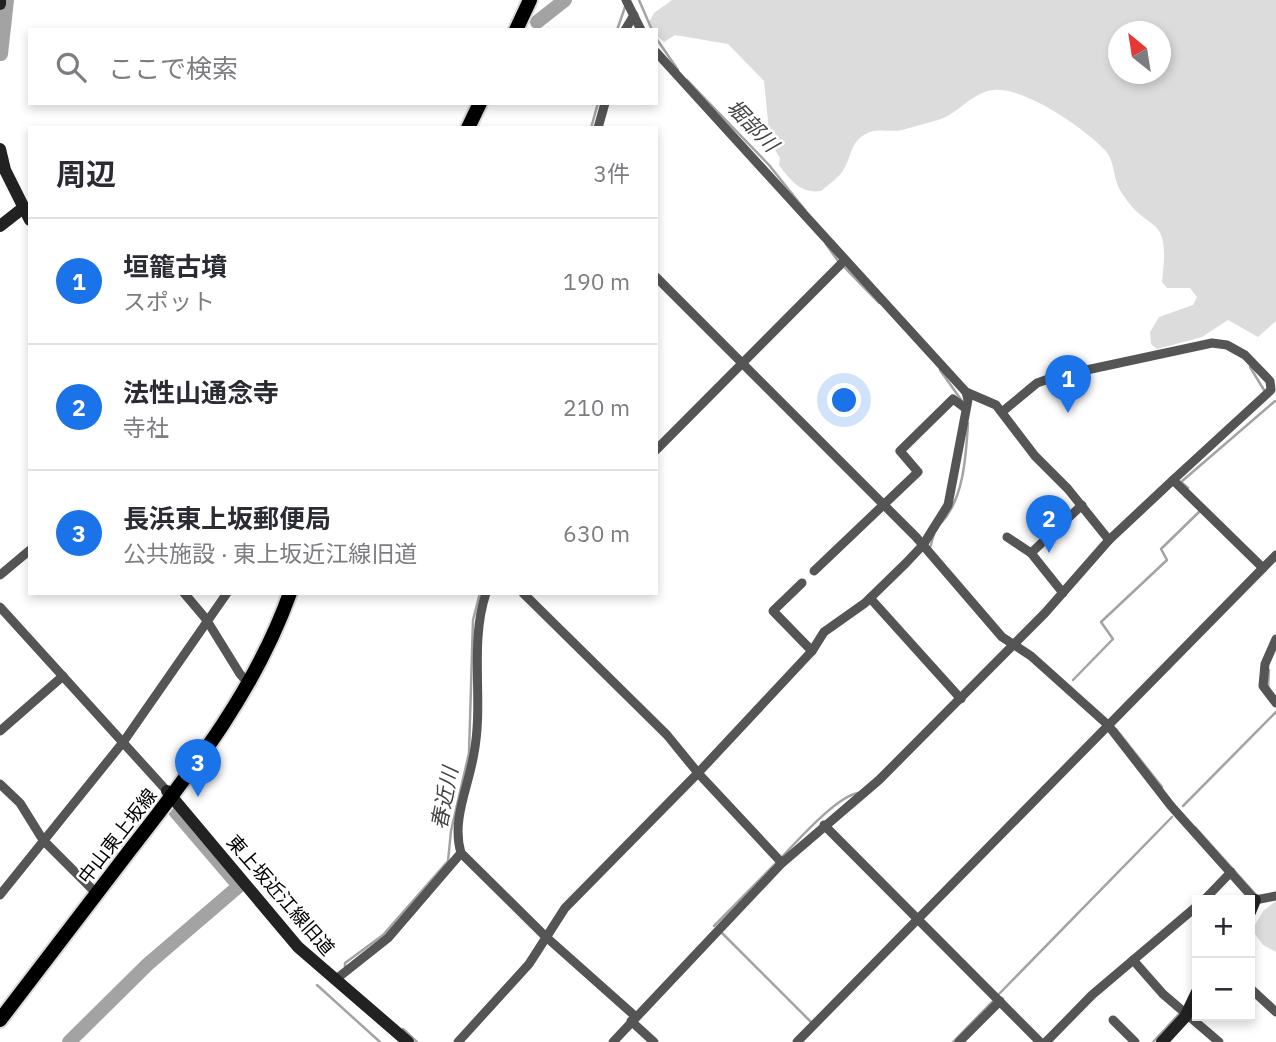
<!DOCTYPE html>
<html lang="ja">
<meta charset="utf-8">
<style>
:root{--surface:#fff;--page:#f7f7f7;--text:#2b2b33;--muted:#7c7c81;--line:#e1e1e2;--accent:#1a73e8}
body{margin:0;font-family:"IBM Plex Sans","Noto Sans JP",sans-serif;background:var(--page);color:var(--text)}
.controls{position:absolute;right:21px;bottom:21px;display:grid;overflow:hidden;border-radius:0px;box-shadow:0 4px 10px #0003}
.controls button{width:63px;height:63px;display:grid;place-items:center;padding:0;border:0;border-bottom:2px solid var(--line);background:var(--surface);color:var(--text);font:35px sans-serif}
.compass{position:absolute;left:1108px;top:21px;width:63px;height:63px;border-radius:50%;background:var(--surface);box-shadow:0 4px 10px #0003;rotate:330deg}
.you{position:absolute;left:845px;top:401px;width:24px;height:24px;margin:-18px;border:5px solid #fff;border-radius:50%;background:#1a73e8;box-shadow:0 0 0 10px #1a73e833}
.badge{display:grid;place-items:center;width:46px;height:46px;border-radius:50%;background:var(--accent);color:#fff;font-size:23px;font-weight:700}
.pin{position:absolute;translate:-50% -58px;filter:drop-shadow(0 2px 4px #0008)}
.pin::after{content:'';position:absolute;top:37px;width:24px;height:21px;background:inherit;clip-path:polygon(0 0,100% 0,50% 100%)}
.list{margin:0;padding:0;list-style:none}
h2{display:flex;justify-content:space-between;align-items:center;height:91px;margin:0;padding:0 28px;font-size:30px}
h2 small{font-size:23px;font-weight:400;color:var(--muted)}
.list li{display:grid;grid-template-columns:46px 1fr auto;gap:21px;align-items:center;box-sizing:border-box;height:126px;padding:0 28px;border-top:2px solid var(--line)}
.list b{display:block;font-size:26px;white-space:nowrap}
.list p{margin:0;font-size:23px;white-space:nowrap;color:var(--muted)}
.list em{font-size:23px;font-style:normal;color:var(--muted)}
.icon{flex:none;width:38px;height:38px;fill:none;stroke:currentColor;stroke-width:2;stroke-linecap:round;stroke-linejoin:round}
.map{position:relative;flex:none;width:1276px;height:1042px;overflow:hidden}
.search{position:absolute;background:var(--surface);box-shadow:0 4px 10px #0003;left:28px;top:28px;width:630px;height:77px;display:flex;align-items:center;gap:18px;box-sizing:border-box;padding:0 24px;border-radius:0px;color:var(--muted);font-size:26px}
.panel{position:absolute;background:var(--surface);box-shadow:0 4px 10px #0003;left:28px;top:126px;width:630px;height:469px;border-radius:0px}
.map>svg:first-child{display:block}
</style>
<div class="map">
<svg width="1276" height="1042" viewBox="0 0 1276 1042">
<rect width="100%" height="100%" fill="#fff"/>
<g fill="#dcdcdc" fill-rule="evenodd">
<path d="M672,0H1276V321L1258,337L1228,320L1202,337L1157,349L1151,344L1150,332L1159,317L1193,305L1197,297L1190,288H1167L1162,282C1171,207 1149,239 1120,190C1113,178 1115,161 1105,150C1084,128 1025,87 994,90C971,92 959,114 938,120C926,123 914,127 902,130C887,133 875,126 861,137C850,146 851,157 844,169C839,178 829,184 821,191C801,194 790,180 779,165L780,158L770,142L764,81L728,44L675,35L664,42L656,35V30H651L649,22L654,13ZM1118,32H1160V74H1118Z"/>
<path d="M1276,901V952L1263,945L1252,930L1263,911Z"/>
</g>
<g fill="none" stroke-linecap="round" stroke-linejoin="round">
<g stroke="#a3a3a3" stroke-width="2.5">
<path d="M639,0L652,30"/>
<path d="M617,30L625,7"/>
<path d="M656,38L678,70"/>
<path d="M687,80L769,165L805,210"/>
<path d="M591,128L598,103"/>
<path d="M826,244L838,261"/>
<path d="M845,268L879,303"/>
<path d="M1250,367L1264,390"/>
<path d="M940,370L962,401"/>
<path d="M1188,488L1181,482L1275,401"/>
<path d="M941,523C964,499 966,455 968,423"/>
<path d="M930,548L934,534"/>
<path d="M1073,680L1113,639L1101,622L1167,560L1161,549L1200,511"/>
<path d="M1268,688L1269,670"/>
<path d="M1116,729L1162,787"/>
<path d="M1183,806L1276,712"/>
<path d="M1195,827L1258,897"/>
<path d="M782,857C797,841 839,794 859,793"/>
<path d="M714,926L777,862"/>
<path d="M722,933L811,1022"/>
<path d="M345,967V963L383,935L448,861L451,831L469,753L473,620L480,593"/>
<path d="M317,985L380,1042"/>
<path d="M999,994L1172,817"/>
<path d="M403,1029L417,1042"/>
<path d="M953,1042L993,1001"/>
<path d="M1153,1042L1181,1012"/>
</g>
<g stroke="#a3a3a3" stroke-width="14">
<path d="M537,22L565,0"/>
<path d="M1,54L7,0"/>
<path d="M69,1042L148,964L239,886L174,810"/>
</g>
<defs>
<g id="primary">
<path d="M516,30L530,0"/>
<path d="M468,128L480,103"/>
<path d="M0,1020C43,963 87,907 130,850C193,769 255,691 290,593"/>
</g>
</defs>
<use href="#primary" stroke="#dbdbdb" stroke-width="18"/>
<g stroke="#555" stroke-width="9">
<path d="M626,0L641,30"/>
<path d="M625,30L634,15"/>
<path d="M656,52L966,392L996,405L1035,456L1068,489L1109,540"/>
<path d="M598,128L605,103"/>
<path d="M656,277L916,537L1002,637L1031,656L1108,725L1171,806L1255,900L1276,896"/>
<path d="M1002,412L1037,383L1054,377L1212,343L1227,345L1245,355L1270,381L1271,390L1173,480L1263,568L1276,555"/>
<path d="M656,450L844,261"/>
<path d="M1007,537L1031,553L1063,593"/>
<path d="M1031,553L1082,505"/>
<path d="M814,571L918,472L900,451L953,399L965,408"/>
<path d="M0,575L30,550"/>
<path d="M802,583L773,611L812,651"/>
<path d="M184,593L206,619L240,674L249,684"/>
<path d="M870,598L961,699"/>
<path d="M0,607L167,791"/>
<path d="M1276,639L1265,664L1263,686L1276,703"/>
<path d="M0,731L63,676"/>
<path d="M0,784L20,803L43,840L97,894"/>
<path d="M824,825L1040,1042"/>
<path d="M461,853L545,936L635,1016"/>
<path d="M782,863L698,773L812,651L824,632L865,603L906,563L923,545L948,505L968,400L966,392"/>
<path d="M0,895L124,741L227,593"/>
<path d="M1204,900L1231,872"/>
<path d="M1133,960L1163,994L1219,1042"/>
<path d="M335,980L388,938L461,853C451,820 469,786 474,753C484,701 469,644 486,593"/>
<path d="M1250,988L1276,1012"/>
<path d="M1113,1020L1135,1042"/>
<path d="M631,1021L654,1042"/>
<path d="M458,1042L529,964L565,908L698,773L667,735L523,593"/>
<path d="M613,1042L782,863L879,780L1045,613L1109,540L1173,480"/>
<path d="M797,1042L1263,568"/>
<path d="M959,1042L1000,1001"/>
<path d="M1046,1042L1092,995L1197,906"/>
</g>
<g stroke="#222" stroke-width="12">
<path d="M0,4V0"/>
<path d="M0,149L5,170L30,220"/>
<path d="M0,226L23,208"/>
<path d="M167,791L298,947L408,1042"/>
<path d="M1250,912L1255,900"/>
<path d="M1162,1042L1185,1017L1197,992"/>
</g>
<use href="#primary" stroke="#000" stroke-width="14"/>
</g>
<g text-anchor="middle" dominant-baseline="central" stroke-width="5" stroke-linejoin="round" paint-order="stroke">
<g font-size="19" fill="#000" stroke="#fff">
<text transform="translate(117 836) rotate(-52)">中山東上坂線</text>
<text transform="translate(281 895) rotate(49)">東上坂近江線旧道</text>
</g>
<g font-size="21" font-style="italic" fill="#444" stroke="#fff">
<text transform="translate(753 125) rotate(46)">堀部川</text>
<text transform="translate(444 798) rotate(-79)">春近川</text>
</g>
</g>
</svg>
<div class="controls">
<button>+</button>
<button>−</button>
</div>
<svg class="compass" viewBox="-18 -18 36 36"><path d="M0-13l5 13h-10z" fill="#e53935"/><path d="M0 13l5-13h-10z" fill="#7c7c81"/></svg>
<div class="you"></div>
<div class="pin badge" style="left:1068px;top:413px">1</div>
<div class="pin badge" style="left:1049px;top:553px">2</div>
<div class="pin badge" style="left:198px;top:797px">3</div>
<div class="search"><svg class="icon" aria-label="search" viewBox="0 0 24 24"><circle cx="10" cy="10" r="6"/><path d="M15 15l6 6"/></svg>ここで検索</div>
<section class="panel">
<h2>周辺<small>3件</small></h2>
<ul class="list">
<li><span class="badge">1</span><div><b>垣籠古墳</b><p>スポット</p></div><em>190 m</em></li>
<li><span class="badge">2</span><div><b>法性山通念寺</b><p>寺社</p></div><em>210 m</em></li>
<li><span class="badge">3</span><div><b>長浜東上坂郵便局</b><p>公共施設 · 東上坂近江線旧道</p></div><em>630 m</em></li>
</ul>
</section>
</div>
